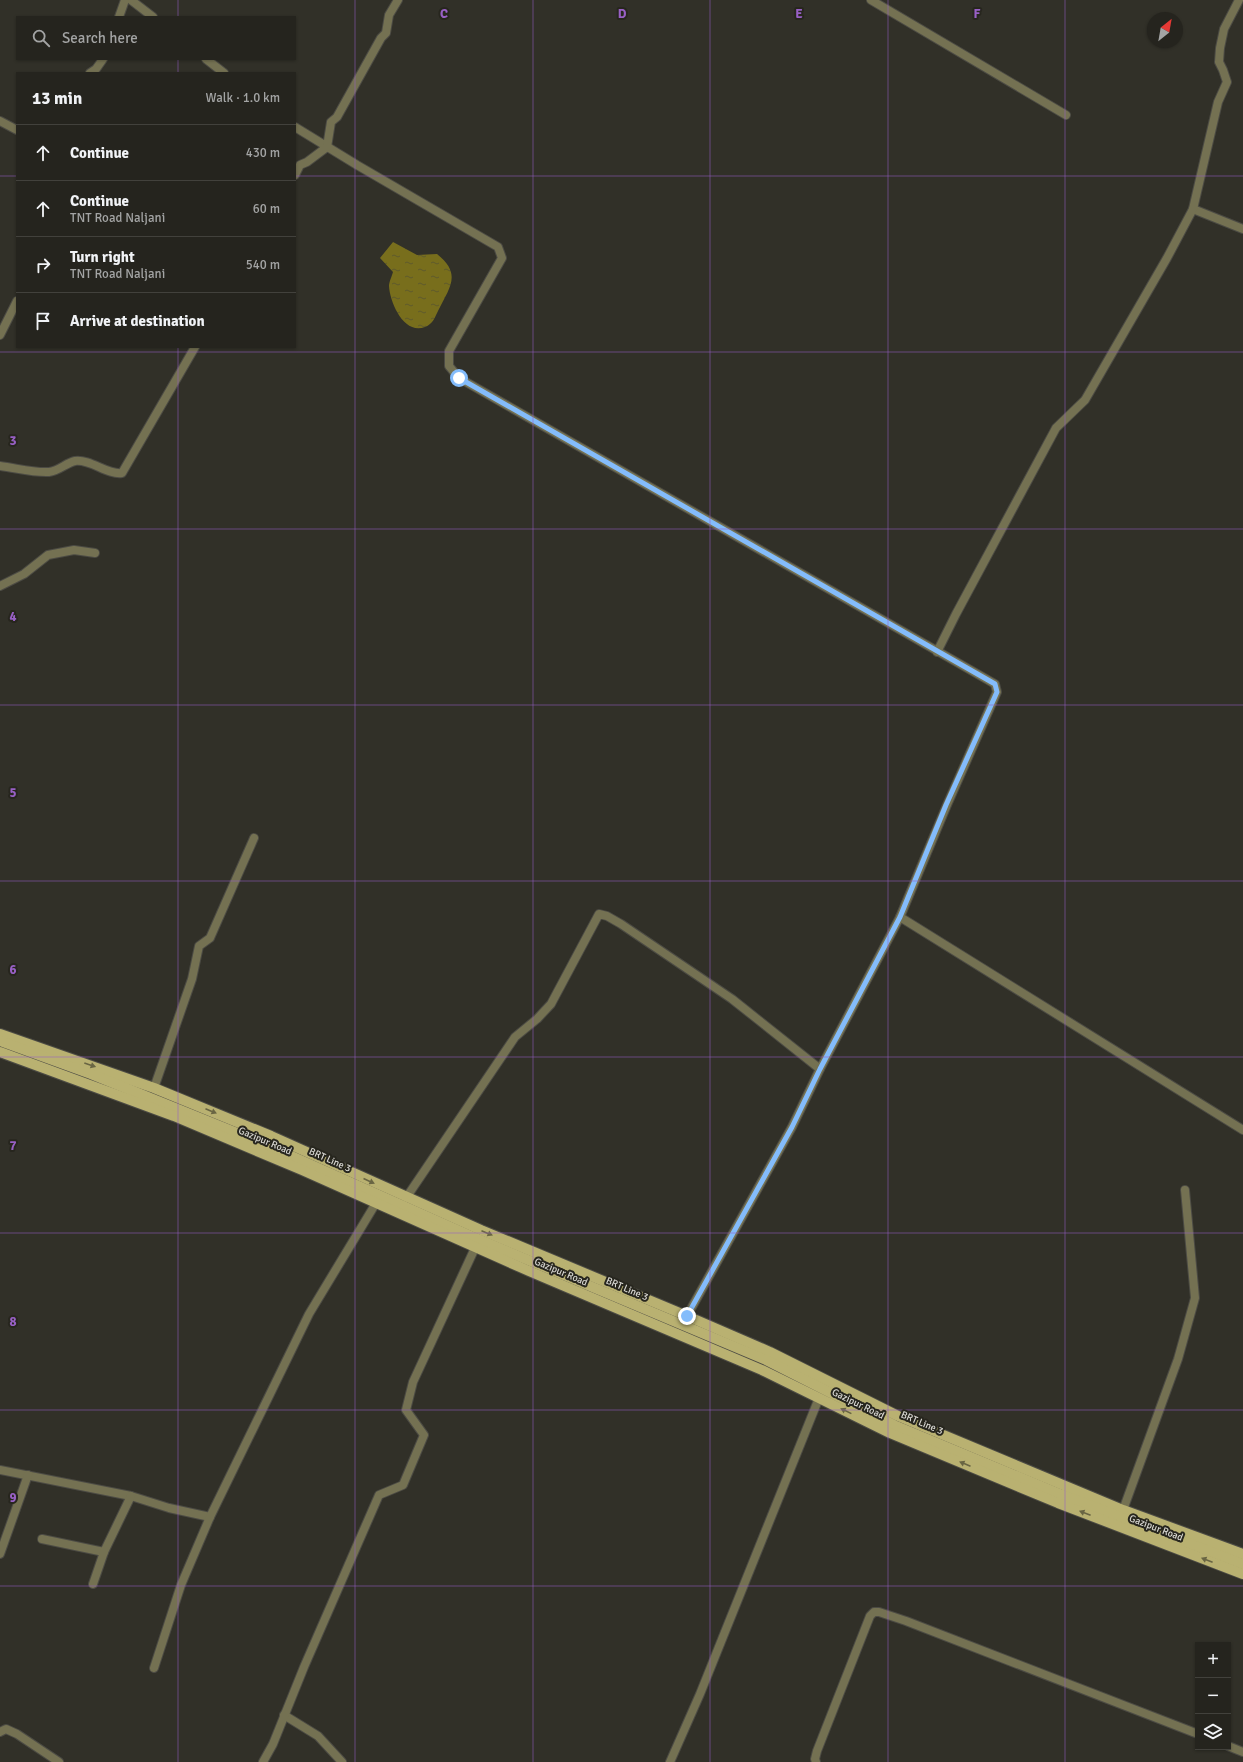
<!DOCTYPE html>
<meta charset="utf-8">
<style>
:root{--surface:#25241e;--page:#31302b;--text:#f1f3f6;--muted:#a3a4a4;--line:#42413c}
body{margin:0;font-family:Signika,sans-serif;background:var(--page);color:var(--text)}
.controls{position:absolute;right:12px;bottom:12px;display:grid;overflow:hidden;border-radius:0px;box-shadow:0 1px 3px #0004}
.controls button{width:36px;height:36px;display:grid;place-items:center;padding:0;border:0;border-bottom:1px solid var(--line);background:var(--surface);color:var(--text);font:20px sans-serif}
.compass{position:absolute;left:1147px;top:12px;width:36px;height:36px;border-radius:50%;background:var(--surface);box-shadow:0 1px 3px #0004;rotate:31deg}
.stop{position:absolute;width:12px;height:12px;margin:-9px;border:3px solid #84bcfb;border-radius:50%;background:#fff}
.stop.end{background:#84bcfb;border-color:#fff;box-shadow:0 1px 4px #0008}
.list{margin:0;padding:0;list-style:none}
h2{display:flex;justify-content:space-between;align-items:center;height:52px;margin:0;padding:0 16px;font-size:17px}
h2 small{font-size:13px;font-weight:400;color:var(--muted)}
.list li{display:grid;grid-template-columns:26px 1fr auto;gap:12px;align-items:center;box-sizing:border-box;height:56px;padding:0 16px;border-top:1px solid var(--line)}
.list b{display:block;font-size:15px;white-space:nowrap}
.list p{margin:0;font-size:13px;white-space:nowrap;color:var(--muted)}
.list em{font-size:13px;font-style:normal;color:var(--muted)}
.icon{flex:none;width:22px;height:22px;fill:none;stroke:currentColor;stroke-width:2;stroke-linecap:round;stroke-linejoin:round}
.map{position:relative;flex:none;width:1243px;height:1762px;overflow:hidden}
.search{position:absolute;background:var(--surface);box-shadow:0 1px 3px #0004;left:16px;top:16px;width:280px;height:44px;display:flex;align-items:center;gap:10px;box-sizing:border-box;padding:0 14px;border-radius:0px;color:var(--muted);font-size:15px}
.panel{position:absolute;background:var(--surface);box-shadow:0 1px 3px #0004;left:16px;top:72px;width:280px;height:276px;border-radius:0px}
.map>svg:first-child{display:block}
</style>
<div class="map">
<svg width="1243" height="1762" viewBox="0 0 1243 1762">
<defs>
<pattern id="water-ripples" width="26" height="14" patternUnits="userSpaceOnUse"><rect width="26" height="14" fill="#786e1c"/><path d="M2 4q2-2 4 0t4 0M15 11q2-2 4 0t4 0" fill="none" stroke="#5f5a2c"/></pattern>
</defs>
<rect width="100%" height="100%" fill="#313028"/>
<path fill="url(#water-ripples)" d="M393,242L417,255L437,254C462,274 450,287 438,311C435,317 433,324 425,327C404,335 390,303 389,286C389,282 392,276 393,272L380,258Z"/>
<g fill="none" stroke-linecap="round" stroke-linejoin="round">
<defs>
<g id="street">
<path d="M131,0L153,17"/>
<path d="M871,0L1066,115"/>
<path d="M119,17L125,0"/>
<path d="M206,59L224,73"/>
<path d="M90,73L96,69L103,59"/>
<path d="M0,121L17,130"/>
<path d="M295,127L357,165L498,247L502,258L449,351V366L459,378L995,684L997,692L947,805L900,917L820,1069L792,1127L687,1316"/>
<path d="M295,175L300,165L307,162L327,147L331,122L337,117L381,38L386,33L389,15L398,0"/>
<path d="M1193,209L1243,229"/>
<path d="M0,335L17,301"/>
<path d="M0,466C16,468 34,473 49,472C59,471 66,463 75,461C91,459 107,475 122,473L195,347"/>
<path d="M0,586L24,574L48,555L74,550L95,553"/>
<path d="M937,652L956,614L1056,428L1085,400L1167,258L1193,209L1218,102L1227,82L1223,70L1219,62L1220,48L1224,29L1239,0"/>
<path d="M900,917L1243,1130"/>
<path d="M154,1088L192,979L199,946L210,938L254,838"/>
<path d="M406,1198L515,1037L537,1019L551,1004L599,914L607,916L621,924L732,999L820,1069"/>
<path d="M0,1470L131,1496L169,1508L210,1517"/>
<path d="M1123,1510L1178,1359L1195,1298L1185,1190"/>
<path d="M42,1539L104,1552"/>
<path d="M0,1554L28,1475"/>
<path d="M93,1584L104,1552L131,1496"/>
<path d="M154,1668L181,1585L210,1517L309,1314L376,1203"/>
<path d="M284,1715L318,1736L342,1762"/>
<path d="M0,1732L6,1729L17,1734L59,1762"/>
<path d="M1228,1746L1243,1752"/>
<path d="M263,1762L273,1744L304,1667L379,1495L403,1485L424,1435L406,1410L413,1382L475,1248"/>
<path d="M670,1762L700,1694L819,1398"/>
<path d="M816,1762L815,1759L817,1751L870,1616L874,1612H879L906,1621L1198,1734"/>
</g>
<g id="primary">
<path d="M0,1034L154,1088L271,1136L481,1230L687,1316L770,1352L898,1416L1123,1510L1243,1554"/>
<path d="M0,1041L91,1074L269,1146L471,1236L766,1360L894,1425L1060,1494L1243,1564"/>
<path d="M0,1052L174,1116L302,1170L529,1271L762,1370L890,1433L1058,1503L1243,1574"/>
</g>
</defs>
<use href="#street" stroke="#4c4b44" stroke-width="10"/>
<use href="#primary" stroke="#4c4b44" stroke-width="12"/>
<use href="#street" stroke="#747152" stroke-width="8"/>
<use href="#primary" stroke="#b9b171" stroke-width="10"/>
</g>
<defs><path id="oneway-solid" d="M-6-.8H1V-3.2L6.5 0L1 3.2V.8H-6Z"/></defs>
<g fill="#696543">
<use href="#oneway-solid" transform="translate(90 1065) rotate(19)"/>
<use href="#oneway-solid" transform="translate(211 1111) rotate(23)"/>
<use href="#oneway-solid" transform="translate(369 1181) rotate(24)"/>
<use href="#oneway-solid" transform="translate(487 1233) rotate(23)"/>
<use href="#oneway-solid" transform="translate(846 1411) rotate(-154)"/>
<use href="#oneway-solid" transform="translate(965 1464) rotate(-157)"/>
<use href="#oneway-solid" transform="translate(1085 1513) rotate(-159)"/>
<use href="#oneway-solid" transform="translate(1207 1560) rotate(-159)"/>
</g>
<g fill="none" stroke-linecap="round" stroke-linejoin="round">
<path stroke="#84bcfb" stroke-width="5" d="M459,378L995,684L997,692L946,805L900,917L820,1069L792,1127L687,1316"/>
</g>
<path fill="none" stroke="#9860c5" stroke-width="1" stroke-opacity="0.55" d="M178,0V17M355,0V1762M533,0V1762M710,0V1762M888,0V1762M1065,0V1762M178,59V73M0,176H17M295,176H1243M178,347V1762M0,352H1243M0,529H1243M0,705H1243M0,881H1243M0,1057H1243M0,1233H1243M0,1410H1243M0,1586H1243"/>
<g text-anchor="middle" dominant-baseline="central" stroke-width="4" stroke-linejoin="round" paint-order="stroke">
<g font-size="10" fill="#dad9d4" stroke="#27261e">
<text transform="translate(265 1141) rotate(23)">Gazipur Road</text>
<text transform="translate(330 1160) rotate(24)">BRT Line 3</text>
<text transform="translate(561 1272) rotate(23)">Gazipur Road</text>
<text transform="translate(627 1289) rotate(23)">BRT Line 3</text>
<text transform="translate(858 1404) rotate(26)">Gazipur Road</text>
<text transform="translate(922 1423) rotate(23)">BRT Line 3</text>
<text transform="translate(1156 1528) rotate(21)">Gazipur Road</text>
</g>
</g>
<g font-size="13" text-anchor="middle" font-weight="bold" fill="#9860c5" stroke="#27261e" stroke-width="4" stroke-linejoin="round" paint-order="stroke">
<text x="444" y="18">C</text>
<text x="622" y="18">D</text>
<text x="799" y="18">E</text>
<text x="977" y="18">F</text>
<text x="13" y="445">3</text>
<text x="13" y="621">4</text>
<text x="13" y="797">5</text>
<text x="13" y="974">6</text>
<text x="13" y="1150">7</text>
<text x="13" y="1326">8</text>
<text x="13" y="1502">9</text>
</g>
</svg>
<div class="controls">
<button>+</button>
<button>−</button>
<button><svg class="icon" aria-label="layers" viewBox="0 0 24 24"><path d="M12 4l9 5-9 5-9-5zM3 14l9 5 9-5"/></svg></button>
</div>
<svg class="compass" viewBox="-18 -18 36 36"><path d="M0-13l5 13h-10z" fill="#e53935"/><path d="M0 13l5-13h-10z" fill="#a3a4a4"/></svg>
<div class="stop" style="left:459px;top:378px"></div>
<div class="stop end" style="left:687px;top:1316px"></div>
<div class="search"><svg class="icon" aria-label="search" viewBox="0 0 24 24"><circle cx="10" cy="10" r="6"/><path d="M15 15l6 6"/></svg>Search here</div>
<section class="panel">
<h2>13 min<small>Walk · 1.0 km</small></h2>
<ul class="list">
<li><svg class="icon" aria-label="ahead" viewBox="0 0 24 24"><path d="M12 20V5M6 11l6-6 6 6"/></svg><div><b>Continue</b></div><em>430 m</em></li>
<li><svg class="icon" aria-label="ahead" viewBox="0 0 24 24"><path d="M12 20V5M6 11l6-6 6 6"/></svg><div><b>Continue</b><p>TNT Road Naljani</p></div><em>60 m</em></li>
<li><svg class="icon" aria-label="right" viewBox="0 0 24 24"><path d="M7 20v-9h11M14 6l5 5-5 5"/></svg><div><b>Turn right</b><p>TNT Road Naljani</p></div><em>540 m</em></li>
<li><svg class="icon" aria-label="arrive" viewBox="0 0 24 24"><path d="M6 21V4h12l-3 4 3 4H6"/></svg><div><b>Arrive at destination</b></div></li>
</ul>
</section>
</div>
